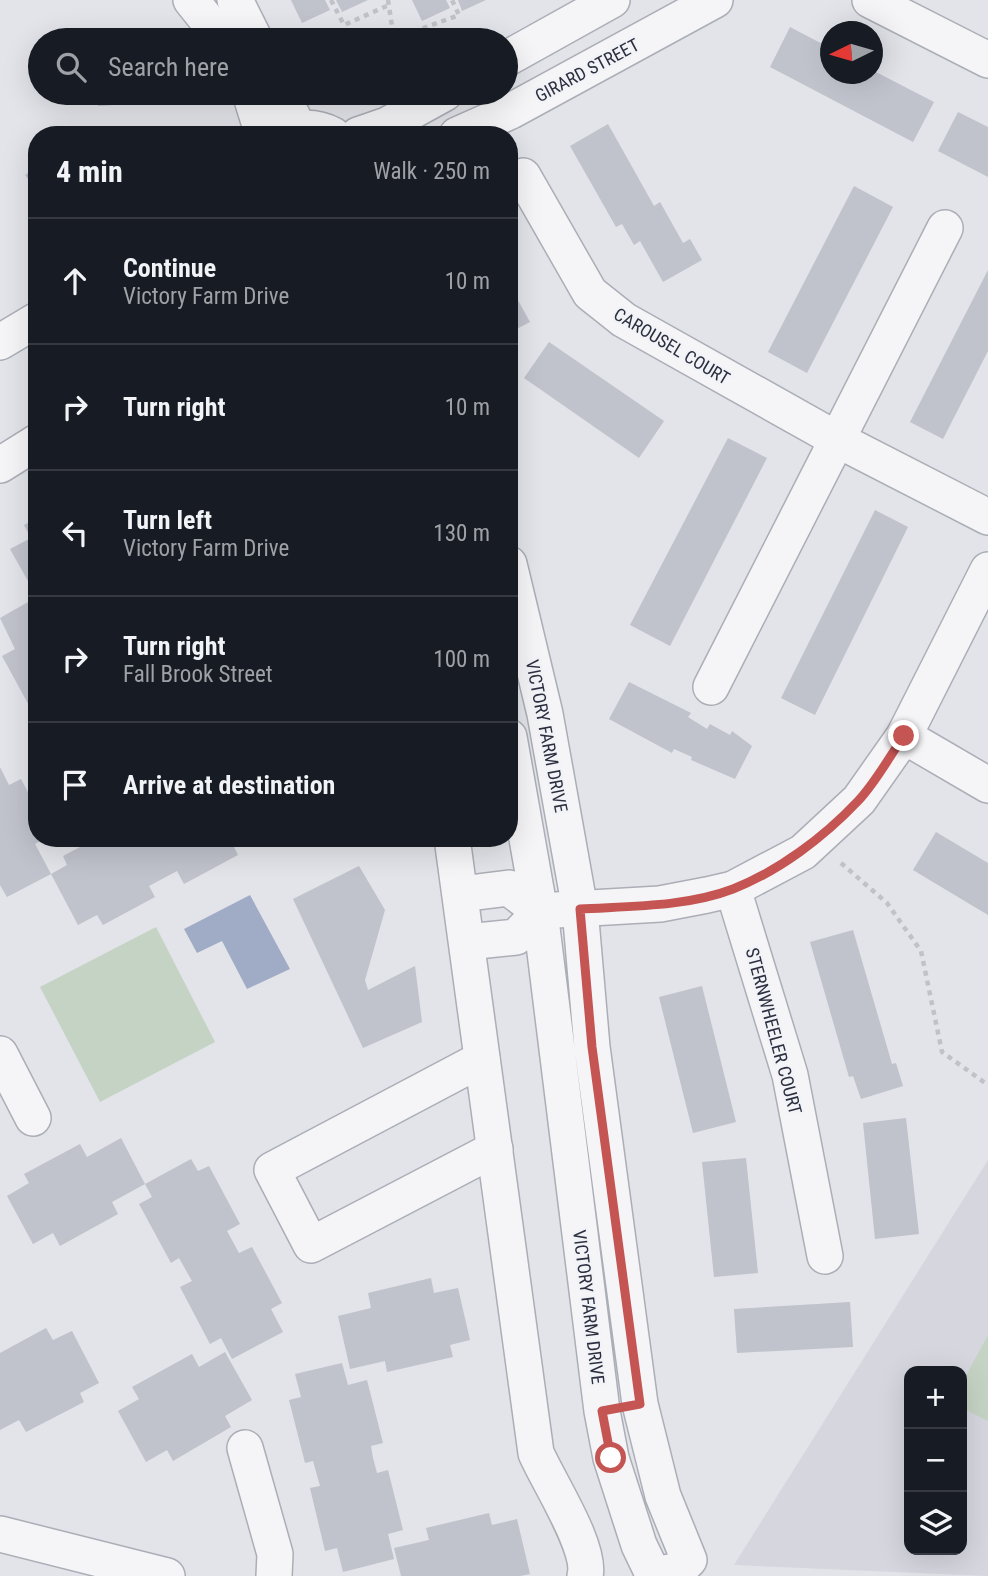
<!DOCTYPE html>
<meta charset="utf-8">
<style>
:root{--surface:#171b24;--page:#242831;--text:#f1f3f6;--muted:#9ea1a6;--line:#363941}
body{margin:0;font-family:"Roboto Condensed",sans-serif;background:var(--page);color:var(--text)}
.controls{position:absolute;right:21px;bottom:21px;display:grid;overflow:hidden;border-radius:14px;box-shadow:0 7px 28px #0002}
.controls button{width:63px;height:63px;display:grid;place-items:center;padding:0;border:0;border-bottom:2px solid var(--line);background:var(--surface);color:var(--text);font:35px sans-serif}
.compass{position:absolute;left:820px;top:21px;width:63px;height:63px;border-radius:50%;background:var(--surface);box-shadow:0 7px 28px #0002;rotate:265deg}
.stop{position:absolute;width:21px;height:21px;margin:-16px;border:5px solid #c45552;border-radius:50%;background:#fff}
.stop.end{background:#c45552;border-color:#fff;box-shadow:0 2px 7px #0008}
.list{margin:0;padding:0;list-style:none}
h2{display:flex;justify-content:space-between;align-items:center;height:91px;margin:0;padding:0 28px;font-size:30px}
h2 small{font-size:23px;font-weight:400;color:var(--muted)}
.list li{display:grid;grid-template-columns:46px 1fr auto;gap:21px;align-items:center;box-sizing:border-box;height:126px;padding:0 28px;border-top:2px solid var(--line)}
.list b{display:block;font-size:26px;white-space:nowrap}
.list p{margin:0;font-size:23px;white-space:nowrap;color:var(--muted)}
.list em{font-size:23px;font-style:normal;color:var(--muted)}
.icon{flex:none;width:38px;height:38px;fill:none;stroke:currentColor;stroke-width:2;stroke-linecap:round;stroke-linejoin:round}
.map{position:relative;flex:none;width:988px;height:1576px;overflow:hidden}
.search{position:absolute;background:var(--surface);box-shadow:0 7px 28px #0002;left:28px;top:28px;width:490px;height:77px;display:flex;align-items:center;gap:18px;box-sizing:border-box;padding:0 24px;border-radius:38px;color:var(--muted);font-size:26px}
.panel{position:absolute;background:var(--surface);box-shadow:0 7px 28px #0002;left:28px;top:126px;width:490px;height:721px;border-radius:28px}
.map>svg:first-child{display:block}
</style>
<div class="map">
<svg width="988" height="1576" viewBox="0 0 988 1576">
<rect width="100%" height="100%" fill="#e2e4e9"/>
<path fill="#d5d6de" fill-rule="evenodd" d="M988,1160V1576L734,1565ZM909,1371H962V1550H909Z"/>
<g fill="#c5d3c4">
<path d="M156,927L215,1042L100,1102L40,987Z"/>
<path d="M988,1335V1421L962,1408V1383Z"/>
</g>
<path fill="#a0acc6" d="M250,895L290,969L247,989L222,941L197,953L184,929Z"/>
<g fill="#c0c2cc">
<path d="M291,0H325L330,10L302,23Z"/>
<path d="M336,0H368L342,12Z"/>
<path d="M412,0H446L450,8L422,21Z"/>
<path d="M458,0H486L462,11Z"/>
<path d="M790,27L830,48V74H872V70L934,102L913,142L770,67Z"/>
<path d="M97,93H130L131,104L98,106Z"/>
<path d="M958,112L988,127V177L938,151Z"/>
<path d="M608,124L654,206L660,202L683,243L690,239L702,260L663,282L640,241L634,245L622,224L616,227L570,146Z"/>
<path d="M37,167V191L25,175Z"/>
<path d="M854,186L893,207L807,373L768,352Z"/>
<path d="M988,270V351L943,439L910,422Z"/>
<path d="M509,284L530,322L509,333Z"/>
<path d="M549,342L664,421L639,458L524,378Z"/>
<path d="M728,438L767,458L670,646L630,625Z"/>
<path d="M875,510L908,527L815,715L781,698Z"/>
<path d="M37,518V708L32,711L2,656L15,649L0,618L37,597L10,549L31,538L24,525Z"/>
<path d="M629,682L691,713L688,717L707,729L710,724L730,735L732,731L752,746L735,779L691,760L692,757L674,749L672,753L609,719Z"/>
<path d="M0,767L9,785L21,779L37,809V838H46L35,844L51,874L7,897L0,885Z"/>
<path d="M936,832L988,863V915L913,870Z"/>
<path d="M97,838L125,840L245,838L233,845L238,855L184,884L177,871L149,886L155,897L103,925L97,915L78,925L51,874L67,865L63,856Z"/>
<path d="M359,866L385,910L365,980L368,990L415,966L422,1022L363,1048L293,899Z"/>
<path d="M853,930L892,1064L896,1063L903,1086L861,1099L853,1076L849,1077L810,942Z"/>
<path d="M702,986L736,1122L693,1133L659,997Z"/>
<path d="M906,1118L919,1234L875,1239L863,1123Z"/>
<path d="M121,1138L145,1184L112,1202L118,1214L60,1246L53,1233L33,1244L7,1196L29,1183L24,1174L80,1144L87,1157Z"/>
<path d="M746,1158L758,1273L714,1277L702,1162Z"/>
<path d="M191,1159L198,1171L209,1166L240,1224L227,1231L239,1253L252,1247L282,1303L271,1309L283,1332L232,1359L221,1338L210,1344L180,1287L192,1281L179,1258L171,1263L139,1204L152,1197L145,1184Z"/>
<path d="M431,1278L434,1293L458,1288L470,1340L450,1345L453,1357L387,1372L385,1361L350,1369L338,1316L371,1308L368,1293Z"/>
<path d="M850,1302L853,1347L737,1353L734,1309Z"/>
<path d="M46,1328L53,1340L72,1331L99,1383L80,1393L84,1402L26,1432L19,1420L0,1430V1353Z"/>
<path d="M225,1352L252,1400L225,1416L231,1427L173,1461L167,1450L146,1462L118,1411L139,1399L132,1387L192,1354L199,1367Z"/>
<path d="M342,1363L348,1385L367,1380L383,1443L371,1446L373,1458L377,1473L388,1470L403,1530L388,1534L394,1559L343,1572L337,1548L325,1551L310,1488L320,1486L313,1461L305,1463L289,1400L301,1397L295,1374Z"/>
<path d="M489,1513L492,1525L517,1519L530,1574L520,1576H401L394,1548L429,1540L426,1528Z"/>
</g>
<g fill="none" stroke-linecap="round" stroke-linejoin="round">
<defs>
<g id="minor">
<path d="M191,0L223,40"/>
<path d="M235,0L255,40"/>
<path d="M870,0L988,60"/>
<path d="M506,59L612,0"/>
<path d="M250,93L263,135"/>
<path d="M281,93L298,127"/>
<path d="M278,135C296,127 314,125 333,135"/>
<path d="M358,135L387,125L445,93"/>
<path d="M457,135L511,111L715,0"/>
<path d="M523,176L590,293L624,320L838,440L988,517"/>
<path d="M0,342L37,320"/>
<path d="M0,465L37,442"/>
<path d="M509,564L545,714L580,909L592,1047L640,1404L663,1496L689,1560C678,1571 668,1575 652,1572L639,1545L611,1458L602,1411L540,912L509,737"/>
<path d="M711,687L945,228"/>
<path d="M904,736L988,785"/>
<path d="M452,838L536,1453C548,1481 592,1548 585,1576"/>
<path d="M733,889L790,1075L825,1256"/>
<path d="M461,894L509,888L540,912"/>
<path d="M556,910L660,904L707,895L733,889L803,852L859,800L904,736L988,570"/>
<path d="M467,942L516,937L540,912"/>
<path d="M0,1054L33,1118"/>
<path d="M482,1059L272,1170L311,1245L495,1149"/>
<path d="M245,1448L275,1554L274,1576"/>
<path d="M0,1534L167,1576"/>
</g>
</defs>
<use href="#minor" stroke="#abaeb6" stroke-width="38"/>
<g stroke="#c1c2c8" stroke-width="4.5" stroke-dasharray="5 5" stroke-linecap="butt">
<path d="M331,0L344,25L389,5"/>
<path d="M388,0L394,39L459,15L452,0"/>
<path d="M841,863L887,903L921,951L942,1052L988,1085"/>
</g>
<use href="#minor" stroke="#f5f5f8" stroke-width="35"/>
</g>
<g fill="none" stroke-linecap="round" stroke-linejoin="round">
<path stroke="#c45552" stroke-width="9" d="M611,1458L602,1411L640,1404L592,1047L580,909C630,906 686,907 733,889C779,871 824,837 858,801C876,782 889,757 904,736"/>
</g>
<g text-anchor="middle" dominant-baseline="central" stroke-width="5" stroke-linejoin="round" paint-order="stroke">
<g font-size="18" fill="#2c2f40" stroke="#f2f3f7">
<text transform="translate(587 70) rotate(-28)">GIRARD STREET</text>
<text transform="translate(672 346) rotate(31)">CAROUSEL COURT</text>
<text transform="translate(547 736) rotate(79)">VICTORY FARM DRIVE</text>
<text transform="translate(774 1031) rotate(75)">STERNWHEELER COURT</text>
<text transform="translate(589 1307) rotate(83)">VICTORY FARM DRIVE</text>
</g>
</g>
</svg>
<div class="controls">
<button>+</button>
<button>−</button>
<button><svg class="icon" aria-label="layers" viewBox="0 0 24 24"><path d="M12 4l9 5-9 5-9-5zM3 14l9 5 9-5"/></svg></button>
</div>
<svg class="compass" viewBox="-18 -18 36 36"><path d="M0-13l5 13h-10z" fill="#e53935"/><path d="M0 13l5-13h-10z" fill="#9ea1a6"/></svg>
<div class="stop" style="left:611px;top:1458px"></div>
<div class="stop end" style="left:904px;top:736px"></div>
<div class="search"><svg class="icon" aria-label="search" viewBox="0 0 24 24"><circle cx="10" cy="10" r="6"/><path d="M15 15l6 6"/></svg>Search here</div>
<section class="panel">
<h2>4 min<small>Walk · 250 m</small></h2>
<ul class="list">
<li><svg class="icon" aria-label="ahead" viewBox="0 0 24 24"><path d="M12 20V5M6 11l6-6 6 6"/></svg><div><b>Continue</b><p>Victory Farm Drive</p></div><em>10 m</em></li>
<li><svg class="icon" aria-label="right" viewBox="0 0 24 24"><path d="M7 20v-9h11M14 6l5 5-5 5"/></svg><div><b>Turn right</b></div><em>10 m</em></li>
<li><svg class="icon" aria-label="left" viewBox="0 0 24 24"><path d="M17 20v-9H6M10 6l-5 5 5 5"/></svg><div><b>Turn left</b><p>Victory Farm Drive</p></div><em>130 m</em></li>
<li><svg class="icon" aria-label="right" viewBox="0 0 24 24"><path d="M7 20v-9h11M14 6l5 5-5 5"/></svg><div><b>Turn right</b><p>Fall Brook Street</p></div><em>100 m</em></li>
<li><svg class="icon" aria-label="arrive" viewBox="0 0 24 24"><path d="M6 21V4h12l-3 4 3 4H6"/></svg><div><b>Arrive at destination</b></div></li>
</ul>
</section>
</div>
